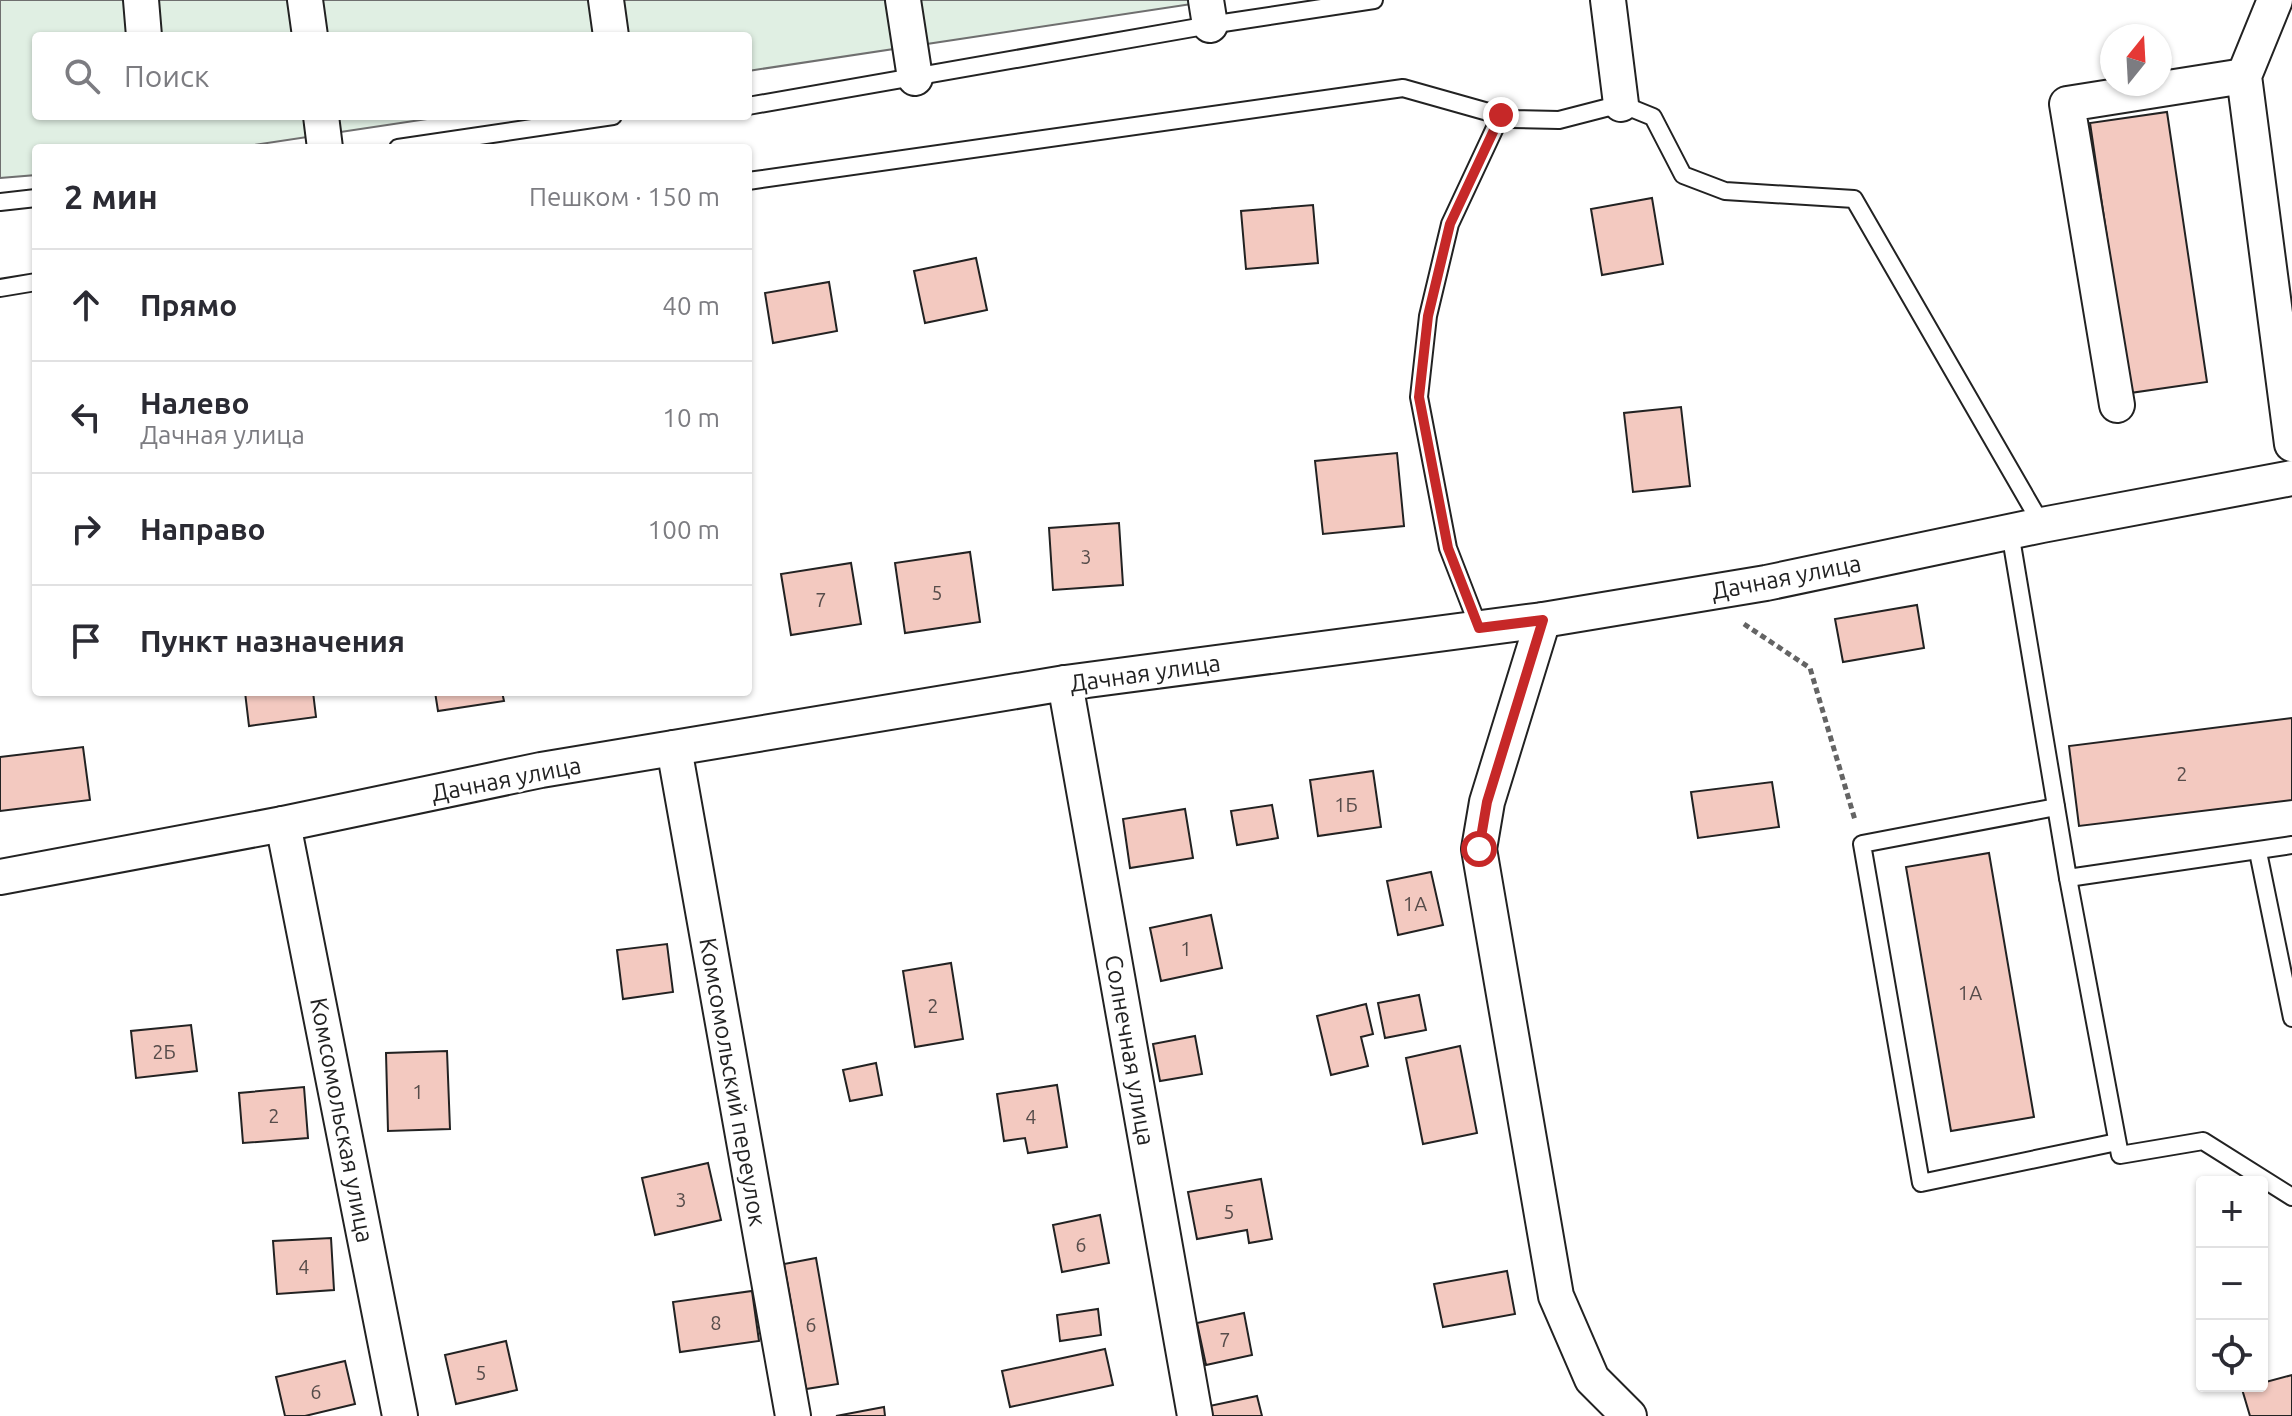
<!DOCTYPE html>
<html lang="ru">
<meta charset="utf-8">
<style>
:root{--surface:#fff;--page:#f7f7f7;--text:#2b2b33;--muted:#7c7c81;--line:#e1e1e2}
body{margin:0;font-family:Ubuntu,sans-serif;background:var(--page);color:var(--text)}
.controls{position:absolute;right:24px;bottom:24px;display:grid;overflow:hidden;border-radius:8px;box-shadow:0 2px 6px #0004}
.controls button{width:72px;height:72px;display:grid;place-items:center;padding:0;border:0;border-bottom:2px solid var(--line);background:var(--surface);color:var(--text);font:40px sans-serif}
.compass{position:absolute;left:2100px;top:24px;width:72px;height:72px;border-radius:50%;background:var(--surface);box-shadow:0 2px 6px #0004;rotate:18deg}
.stop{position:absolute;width:24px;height:24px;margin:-18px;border:6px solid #c62828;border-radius:50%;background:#fff}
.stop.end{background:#c62828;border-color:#fff;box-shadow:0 2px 8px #0008}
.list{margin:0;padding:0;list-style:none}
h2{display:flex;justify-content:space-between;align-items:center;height:104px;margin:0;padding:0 32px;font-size:34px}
h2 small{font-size:26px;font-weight:400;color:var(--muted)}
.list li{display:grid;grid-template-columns:52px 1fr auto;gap:24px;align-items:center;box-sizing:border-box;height:112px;padding:0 32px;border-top:2px solid var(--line)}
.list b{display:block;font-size:30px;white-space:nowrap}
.list p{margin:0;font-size:26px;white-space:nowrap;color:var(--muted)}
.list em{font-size:26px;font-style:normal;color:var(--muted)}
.icon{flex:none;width:44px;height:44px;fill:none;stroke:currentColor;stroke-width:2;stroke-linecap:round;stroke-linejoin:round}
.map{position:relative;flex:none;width:2292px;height:1416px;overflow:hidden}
.search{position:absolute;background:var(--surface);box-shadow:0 2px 6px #0004;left:32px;top:32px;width:720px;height:88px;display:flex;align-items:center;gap:20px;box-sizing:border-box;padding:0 28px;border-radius:8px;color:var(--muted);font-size:30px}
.panel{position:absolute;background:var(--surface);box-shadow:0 2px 6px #0004;left:32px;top:144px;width:720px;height:552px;border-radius:8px}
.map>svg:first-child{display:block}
</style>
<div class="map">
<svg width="2292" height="1416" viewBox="0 0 2292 1416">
<rect width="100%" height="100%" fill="#fff"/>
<path fill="#e0efe3" stroke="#6f6f6f" stroke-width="2" d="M0,0H1218L748,71V36H36V116H447L234,148H36V175L0,178Z"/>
<g fill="#f3c9c0" stroke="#222" stroke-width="2">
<path d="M2167,112L2207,382L2130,393L2090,123Z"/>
<path d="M1652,198L1663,264L1602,275L1591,209Z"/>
<path d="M1313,205L1318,263L1246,269L1241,211Z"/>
<path d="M976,258L987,310L925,323L914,271Z"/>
<path d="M829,282L837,331L773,343L765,293Z"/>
<path d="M1681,407L1690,486L1633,492L1624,413Z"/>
<path d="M1397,453L1404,526L1323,534L1315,461Z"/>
<path d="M1119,523L1123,585L1053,590L1049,528Z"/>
<path d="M970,552L980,622L905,633L895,563Z"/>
<path d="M851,563L861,624L791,635L781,574Z"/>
<path d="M1917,605L1924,648L1843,662L1835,619Z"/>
<path d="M245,692H313L316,717L249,726Z"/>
<path d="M435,692H502L504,701L438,711Z"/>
<path d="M2292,718V800L2079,826L2069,746Z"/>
<path d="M83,747L90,800L0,811V757Z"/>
<path d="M1373,771L1381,827L1318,836L1310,780Z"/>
<path d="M1772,782L1779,827L1698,838L1691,792Z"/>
<path d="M1272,805L1278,838L1237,845L1231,811Z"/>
<path d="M1185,809L1193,858L1130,868L1123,819Z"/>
<path d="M1989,853L2034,1117L1951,1131L1906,867Z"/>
<path d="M1431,872L1443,925L1398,935L1387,881Z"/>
<path d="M1211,915L1222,968L1161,981L1150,928Z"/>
<path d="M667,944L673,992L623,999L617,950Z"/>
<path d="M951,963L963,1039L915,1047L903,971Z"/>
<path d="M1419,995L1426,1030L1385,1038L1378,1003Z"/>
<path d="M1366,1004L1373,1034L1361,1037L1368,1066L1331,1075L1317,1016Z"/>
<path d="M191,1025L197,1071L136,1078L131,1031Z"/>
<path d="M1195,1036L1202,1074L1160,1081L1153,1044Z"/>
<path d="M1460,1046L1477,1133L1423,1144L1406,1058Z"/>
<path d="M447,1051L450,1129L388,1131L386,1053Z"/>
<path d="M876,1063L882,1095L850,1101L843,1070Z"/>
<path d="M1057,1085L1067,1147L1028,1153L1025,1138L1004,1141L997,1094Z"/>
<path d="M304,1087L308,1138L243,1143L239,1093Z"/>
<path d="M708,1163L721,1220L655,1235L642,1178Z"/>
<path d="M1261,1179L1272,1239L1249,1243L1247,1230L1197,1239L1188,1192Z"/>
<path d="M1100,1215L1109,1263L1062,1272L1053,1225Z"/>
<path d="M331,1238L334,1290L277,1294L273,1241Z"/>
<path d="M816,1258L838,1384L806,1389L784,1264Z"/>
<path d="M1507,1271L1515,1314L1443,1327L1434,1284Z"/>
<path d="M752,1291L759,1341L680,1352L673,1302Z"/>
<path d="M1098,1309L1101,1335L1060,1341L1057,1315Z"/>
<path d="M1244,1313L1252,1355L1206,1365L1197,1323Z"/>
<path d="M506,1341L517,1390L456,1404L445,1355Z"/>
<path d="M1105,1349L1113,1385L1010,1407L1002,1371Z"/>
<path d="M345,1361L355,1404L305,1416H285L276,1377Z"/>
<path d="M2292,1375V1416H2250L2242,1389L2262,1386V1383Z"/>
<path d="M1257,1396L1262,1416H1201L1200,1408Z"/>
<path d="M884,1407L885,1416H836Z"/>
</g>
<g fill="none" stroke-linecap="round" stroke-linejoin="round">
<defs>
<g id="service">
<path d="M748,106L1210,25L1374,0"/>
<path d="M398,148L613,116"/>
<path d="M748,181L1403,88L1513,119L1559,120L1621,104L1653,117L1683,175L1725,191L1854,199L2042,525"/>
<path d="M0,202L36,198"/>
<path d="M0,288L36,282"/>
<path d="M2010,532L2068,878L2292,845"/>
<path d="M1479,628L1448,548L1419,397L1428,316L1450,224L1501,115"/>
<path d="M2056,807L1862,844L1921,1183L2117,1142"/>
<path d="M2258,852L2292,1018"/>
<path d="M2068,878L2120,1155L2203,1141L2292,1197"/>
</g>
<g id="minor">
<path d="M141,0L144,36"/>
<path d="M305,0L310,36"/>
<path d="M606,0L611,36"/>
<path d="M903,0L915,78"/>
<path d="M1206,0L1210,25"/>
<path d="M1608,0L1621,104"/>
<path d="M2275,0L2244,76L2292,444"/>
<path d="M321,116L325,148"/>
<path d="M2117,405L2067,104L2244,76"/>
<path d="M1543,620L1487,802L1479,849L1556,1296L1592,1379L1629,1416"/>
<path d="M1065,683L1195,1416"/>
<path d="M674,748L793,1416"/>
<path d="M283,824L400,1416"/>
<path d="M0,877L283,824L541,770L1065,683L1543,620L1766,583L2042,525L2292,478"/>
</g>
</defs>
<use href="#service" stroke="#222" stroke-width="20"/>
<use href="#minor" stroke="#222" stroke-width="38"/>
<path stroke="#646464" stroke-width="5" stroke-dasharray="6 4" stroke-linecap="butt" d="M1744,624L1810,668L1855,820"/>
<use href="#service" stroke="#fff" stroke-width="16"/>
<use href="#minor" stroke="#fff" stroke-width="34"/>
</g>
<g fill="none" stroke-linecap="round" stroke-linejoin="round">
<path stroke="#c62828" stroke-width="10" d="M1479,849L1487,802L1543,620L1479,628L1448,548L1419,397L1428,316L1450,224L1501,115"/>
</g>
<g text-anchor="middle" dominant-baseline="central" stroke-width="6" stroke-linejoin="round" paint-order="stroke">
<g font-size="20" fill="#564c4a">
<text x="1086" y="556">3</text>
<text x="937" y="592">5</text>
<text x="821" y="599">7</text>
<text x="2182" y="773">2</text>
<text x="1346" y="804">1Б</text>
<text x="1415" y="903">1А</text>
<text x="1186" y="948">1</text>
<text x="1970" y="992">1А</text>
<text x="933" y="1005">2</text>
<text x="164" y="1051">2Б</text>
<text x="418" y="1091">1</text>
<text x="274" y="1115">2</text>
<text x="1031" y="1116">4</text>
<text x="681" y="1199">3</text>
<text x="1229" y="1211">5</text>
<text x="1081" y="1244">6</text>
<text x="304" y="1266">4</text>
<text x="716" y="1322">8</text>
<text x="811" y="1324">6</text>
<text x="1225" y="1339">7</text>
<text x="481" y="1372">5</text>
<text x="316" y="1391">6</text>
</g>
<g font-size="24" fill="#222" stroke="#fff">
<text transform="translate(1786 577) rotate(-11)">Дачная улица</text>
<text transform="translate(1145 673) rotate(-8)">Дачная улица</text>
<text transform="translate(506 779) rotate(-11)">Дачная улица</text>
<text transform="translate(1130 1050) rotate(80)">Солнечная улица</text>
<text transform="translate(733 1082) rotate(80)">Комсомольский переулок</text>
<text transform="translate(342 1120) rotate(79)">Комсомольская улица</text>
</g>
</g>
</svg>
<div class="controls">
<button>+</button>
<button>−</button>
<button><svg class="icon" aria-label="locate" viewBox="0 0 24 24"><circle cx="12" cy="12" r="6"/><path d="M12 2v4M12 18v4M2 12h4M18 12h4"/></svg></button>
</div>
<svg class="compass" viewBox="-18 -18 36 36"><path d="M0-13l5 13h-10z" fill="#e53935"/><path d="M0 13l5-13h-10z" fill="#7c7c81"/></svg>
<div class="stop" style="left:1479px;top:849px"></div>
<div class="stop end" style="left:1501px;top:115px"></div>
<div class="search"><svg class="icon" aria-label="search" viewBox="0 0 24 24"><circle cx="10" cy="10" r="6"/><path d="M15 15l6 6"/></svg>Поиск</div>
<section class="panel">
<h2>2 мин<small>Пешком · 150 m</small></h2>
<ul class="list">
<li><svg class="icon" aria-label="ahead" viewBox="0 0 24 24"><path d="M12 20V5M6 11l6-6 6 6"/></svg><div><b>Прямо</b></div><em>40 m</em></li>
<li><svg class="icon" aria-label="left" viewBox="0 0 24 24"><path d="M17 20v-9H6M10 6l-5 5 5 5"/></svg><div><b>Налево</b><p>Дачная улица</p></div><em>10 m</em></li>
<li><svg class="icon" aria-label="right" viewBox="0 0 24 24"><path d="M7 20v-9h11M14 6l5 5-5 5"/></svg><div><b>Направо</b></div><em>100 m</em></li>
<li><svg class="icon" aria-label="arrive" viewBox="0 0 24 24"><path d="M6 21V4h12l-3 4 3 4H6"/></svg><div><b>Пункт назначения</b></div></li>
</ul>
</section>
</div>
